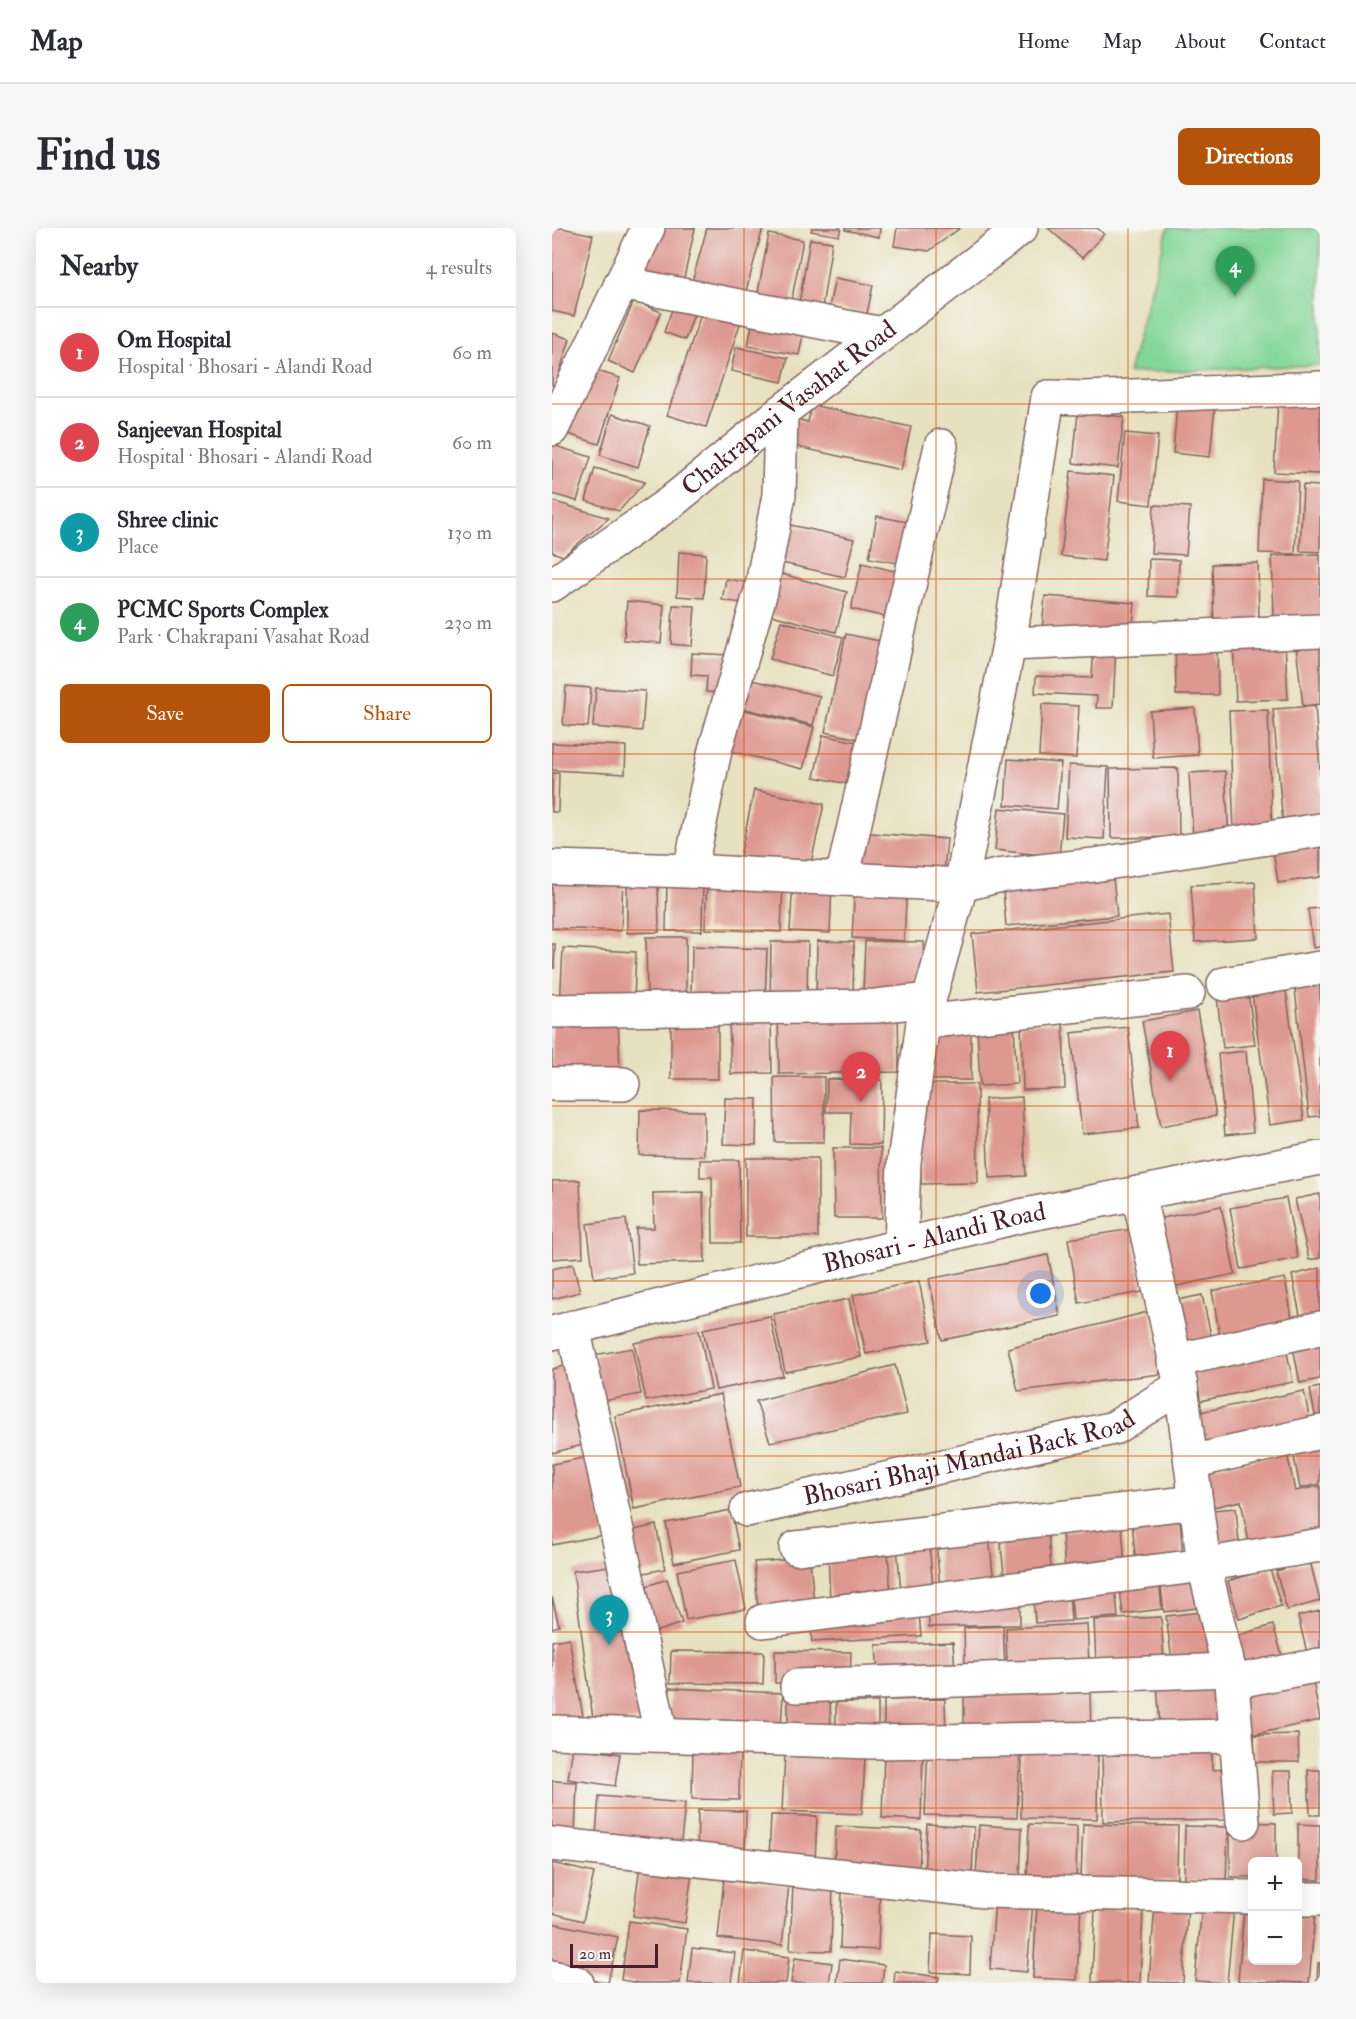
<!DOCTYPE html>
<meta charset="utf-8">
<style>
:root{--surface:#fff;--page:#f7f7f7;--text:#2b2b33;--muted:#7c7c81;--line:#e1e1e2;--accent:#b45309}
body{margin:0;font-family:"IM FELL Double Pica",serif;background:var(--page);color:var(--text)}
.controls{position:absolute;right:18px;bottom:18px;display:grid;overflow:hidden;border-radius:9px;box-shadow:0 6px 24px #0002}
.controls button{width:54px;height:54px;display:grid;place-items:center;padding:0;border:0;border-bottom:2px solid var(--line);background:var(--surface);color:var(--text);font:30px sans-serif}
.scale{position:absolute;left:18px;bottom:15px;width:88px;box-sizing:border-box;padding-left:6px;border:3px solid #4a1f2b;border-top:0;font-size:16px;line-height:21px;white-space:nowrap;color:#4a1f2b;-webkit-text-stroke:4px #f6f6f2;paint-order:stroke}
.you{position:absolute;left:489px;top:1066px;width:21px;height:21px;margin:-15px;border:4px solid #fff;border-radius:50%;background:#1a73e8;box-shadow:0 0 0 9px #1a73e833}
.badge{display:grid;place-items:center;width:39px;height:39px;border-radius:50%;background:var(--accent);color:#fff;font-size:20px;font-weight:700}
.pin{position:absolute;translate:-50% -50px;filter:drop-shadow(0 2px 3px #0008)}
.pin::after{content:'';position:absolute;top:32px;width:21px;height:18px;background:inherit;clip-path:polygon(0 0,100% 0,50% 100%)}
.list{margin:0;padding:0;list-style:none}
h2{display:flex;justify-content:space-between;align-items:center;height:78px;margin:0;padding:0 24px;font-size:26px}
h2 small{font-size:20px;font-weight:400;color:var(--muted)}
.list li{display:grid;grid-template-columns:39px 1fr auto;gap:18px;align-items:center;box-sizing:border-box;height:90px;padding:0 24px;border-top:2px solid var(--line)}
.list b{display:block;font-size:22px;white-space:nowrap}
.list p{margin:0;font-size:20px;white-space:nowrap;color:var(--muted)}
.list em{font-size:20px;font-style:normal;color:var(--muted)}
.actions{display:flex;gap:12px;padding:18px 24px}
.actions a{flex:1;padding:14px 0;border:2px solid var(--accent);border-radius:9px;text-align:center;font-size:21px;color:var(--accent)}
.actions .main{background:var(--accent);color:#fff}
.map{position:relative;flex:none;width:768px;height:1755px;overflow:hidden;border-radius:9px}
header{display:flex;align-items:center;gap:36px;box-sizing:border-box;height:84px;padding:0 30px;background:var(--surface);border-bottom:2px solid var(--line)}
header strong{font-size:28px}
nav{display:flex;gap:33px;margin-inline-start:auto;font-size:21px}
.intro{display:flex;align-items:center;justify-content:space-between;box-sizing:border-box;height:144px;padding:0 36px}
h1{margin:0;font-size:42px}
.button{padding:15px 27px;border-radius:9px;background:var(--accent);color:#fff;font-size:21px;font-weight:700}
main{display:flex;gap:36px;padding:0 36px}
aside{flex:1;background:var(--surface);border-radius:9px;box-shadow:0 6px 24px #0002}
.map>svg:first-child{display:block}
</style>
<header>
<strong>Map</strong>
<nav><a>Home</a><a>Map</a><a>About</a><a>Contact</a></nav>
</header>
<div class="intro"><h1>Find us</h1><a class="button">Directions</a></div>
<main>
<aside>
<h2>Nearby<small>4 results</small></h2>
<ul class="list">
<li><span class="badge" style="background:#e0444e">1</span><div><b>Om Hospital</b><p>Hospital · Bhosari - Alandi Road</p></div><em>60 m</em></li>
<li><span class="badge" style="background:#e0444e">2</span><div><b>Sanjeevan Hospital</b><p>Hospital · Bhosari - Alandi Road</p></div><em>60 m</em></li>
<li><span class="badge" style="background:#0f9aa8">3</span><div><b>Shree clinic</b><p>Place</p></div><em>130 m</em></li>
<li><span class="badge" style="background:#2e9e5b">4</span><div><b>PCMC Sports Complex</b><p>Park · Chakrapani Vasahat Road</p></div><em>230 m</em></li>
</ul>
<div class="actions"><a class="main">Save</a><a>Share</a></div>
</aside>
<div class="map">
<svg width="768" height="1755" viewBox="0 0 768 1755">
<rect width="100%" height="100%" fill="#f6f6f2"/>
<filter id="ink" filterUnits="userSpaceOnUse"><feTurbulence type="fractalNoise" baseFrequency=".0167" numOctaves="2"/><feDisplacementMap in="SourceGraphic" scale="12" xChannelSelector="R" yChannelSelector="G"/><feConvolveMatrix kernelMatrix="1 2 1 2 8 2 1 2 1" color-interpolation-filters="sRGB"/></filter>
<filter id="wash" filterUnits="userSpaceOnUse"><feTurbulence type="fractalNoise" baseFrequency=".008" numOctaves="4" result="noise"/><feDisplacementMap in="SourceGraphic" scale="24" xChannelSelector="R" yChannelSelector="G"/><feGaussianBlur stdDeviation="1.35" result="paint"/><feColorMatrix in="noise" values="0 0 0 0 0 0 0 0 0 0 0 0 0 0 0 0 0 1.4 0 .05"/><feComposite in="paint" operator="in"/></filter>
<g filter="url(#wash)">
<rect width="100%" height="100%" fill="#e7e1bf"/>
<path fill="#82d698" stroke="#667a62" stroke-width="1.5" d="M616,0H768V137L576,145Z"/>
<g id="blocks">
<g fill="#dd9890">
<path d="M0,0H10L41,7L22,88L0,83Z"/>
<path d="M108,0H143L130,59L90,50Z"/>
<path d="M155,0H211L193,67L140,54Z"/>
<path d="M260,0H289L287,8L259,3Z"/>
<path d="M293,0H328L327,9L293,2Z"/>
<path d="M345,0H408L377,23L342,18Z"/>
<path d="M496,0H545L552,6L530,30Z"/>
<path d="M217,6L251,12L238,81L204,75Z"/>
<path d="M258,11L280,14L270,80L247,76Z"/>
<path d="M283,50L321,57L315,86L277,79Z"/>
<path d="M82,73L109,84L83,145L56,133Z"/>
<path d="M123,73L144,80L133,112L112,104Z"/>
<path d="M153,74L191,87L154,199L115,187Z"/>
<path d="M202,86L253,96L247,127L196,118Z"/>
<path d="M0,105L18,111L3,158L0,157Z"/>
<path d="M184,119L236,130L230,154L179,143Z"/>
<path d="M32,139L68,150L47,216L10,204Z"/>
<path d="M726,173L768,175V246L722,244Z"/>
<path d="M625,175L663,178L658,229L621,225Z"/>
<path d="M260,177L359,199L349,242L237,217L244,191L256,194Z"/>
<path d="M526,184L572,189L566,240L521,235Z"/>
<path d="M60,186L98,198L86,239L48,227Z"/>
<path d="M573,205L606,208L599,277L566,273Z"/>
<path d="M0,217L39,229L25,273L0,266Z"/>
<path d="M43,240L93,254L67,283L34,273Z"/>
<path d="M519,243L562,248L552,333L509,328Z"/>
<path d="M710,251L746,253L743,326L707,325Z"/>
<path d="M751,257L768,258V324L748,323Z"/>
<path d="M0,273L57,290L11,328L0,324Z"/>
<path d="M602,277L638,279L634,327L599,325Z"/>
<path d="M325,288L365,296L357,337L317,330Z"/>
<path d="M225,294L302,311L293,349L216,332Z"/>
<path d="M127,324L154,326L152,370L125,368Z"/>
<path d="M768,326V388L722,389L720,328Z"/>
<path d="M597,331L627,332L626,369L596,368Z"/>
<path d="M310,335L354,346L342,391L299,381Z"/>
<path d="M706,335L707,397L662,398L660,336Z"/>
<path d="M223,344L295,364L284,404L212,385Z"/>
<path d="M174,351L198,355L195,376L170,372Z"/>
<path d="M493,368L583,375L580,408L490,402Z"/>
<path d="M75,373L112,377L109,415L72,412Z"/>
<path d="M121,377L143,378L140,418L119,416Z"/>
<path d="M229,393L291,409L281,448L218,431Z"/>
<path d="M294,406L333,414L312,512L273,504Z"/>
<path d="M768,407V476L751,478L743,410Z"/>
<path d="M665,410L666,467H624L623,411Z"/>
<path d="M733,414L736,471L684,473L681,416Z"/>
<path d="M542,415L564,416L561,480H544L545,468L483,465L484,448L540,450Z"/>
<path d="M140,425L178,427L176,465L154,464L155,448L139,447Z"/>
<path d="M191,450L268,468L261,497L185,479Z"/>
<path d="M14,458L39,460L36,499L11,497Z"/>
<path d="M44,460L93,463L90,503L41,499Z"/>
<path d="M490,476L527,478L524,530L487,528Z"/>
<path d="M763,478L768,542V595L731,597L721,481Z"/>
<path d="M180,479L262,499L251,541L170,521Z"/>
<path d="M643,480L646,527L601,530L598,483Z"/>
<path d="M716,482L720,601L682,603L677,483Z"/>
<path d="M271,507L315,516L306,558L262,549Z"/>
<path d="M0,515L74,518L73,546L0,542Z"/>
<path d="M456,531L509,535L505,581L453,577Z"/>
<path d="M517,537L556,539L552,611L513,609Z"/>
<path d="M626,540L627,609L559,610L558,541Z"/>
<path d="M673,543L677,608L641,610L637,545Z"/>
<path d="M0,545H7L6,584H0Z"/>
<path d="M202,562L272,576L257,644L188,629Z"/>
<path d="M447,580L511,586L507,629L443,622Z"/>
<path d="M306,604L395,611L391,655L303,647Z"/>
<path d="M768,609V649L726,655L720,615Z"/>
<path d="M560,639L565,688L454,698L450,650Z"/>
<path d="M0,646L71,649L69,703L0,700Z"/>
<path d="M115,650L151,651L150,703H114Z"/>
<path d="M155,651L231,654L229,704L153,701Z"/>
<path d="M241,652L280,654L278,705L238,703Z"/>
<path d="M303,654L355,657L352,713L300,710Z"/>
<path d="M703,654L706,710L643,714L639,657Z"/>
<path d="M106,655L107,704L75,705V656Z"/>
<path d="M768,680V719L761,720L756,681Z"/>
<path d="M616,686L622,744L426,764L420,706Z"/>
<path d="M94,709H134V770L95,771Z"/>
<path d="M265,713L302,714L301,771L264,770Z"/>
<path d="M313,713L372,714L371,765L311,764Z"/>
<path d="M219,714H256L255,773L218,772Z"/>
<path d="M0,716H3L2,740H0Z"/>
<path d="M140,718L215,721L213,774L139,772Z"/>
<path d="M11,720L84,724L82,772L8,778Z"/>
<path d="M768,749V888L757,889L742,752Z"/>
<path d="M733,755L752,892L718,897L699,759Z"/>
<path d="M695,756L703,817L671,820L664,761Z"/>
<path d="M346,779L347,844L227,846L226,781Z"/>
<path d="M645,783L664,888L609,898L590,793Z"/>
<path d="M66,786L68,845L0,847V788Z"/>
<path d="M219,788L220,845L179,846L177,789Z"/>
<path d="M166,793V851H119V794Z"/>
<path d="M511,794L513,861L471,862L469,796Z"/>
<path d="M462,797L465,856L428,858L425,798Z"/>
<path d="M576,799L587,900L530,906L519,805Z"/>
<rect x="379" y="800" width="40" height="52"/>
<path d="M694,823L701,904L673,907L666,826Z"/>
<path d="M222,849H272V914H223Z"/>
<path d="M275,851L330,852L329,917L298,916L299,884H274Z"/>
<path d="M368,856H425L426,955L369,956Z"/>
<path d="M470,869L474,948L437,950L433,871Z"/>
<path d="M173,870L205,871L204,917L171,916Z"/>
<path d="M88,882L152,883V928L87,927Z"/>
<path d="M281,920H329L330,990H282Z"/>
<rect x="194" y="930" width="72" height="79"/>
<path d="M148,932H187L188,1015H161L160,949H148Z"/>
<path d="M28,952L31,1029L0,1031V953Z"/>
<path d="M151,964L153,1034L85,1036L84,1000H102L101,965Z"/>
<path d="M768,966V1030L757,1032L743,971Z"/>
<path d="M734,970L746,1030L689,1041L678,980Z"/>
<path d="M669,978L683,1046L620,1059L605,991Z"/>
<path d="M74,991L81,1045L42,1050L35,996Z"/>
<path d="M580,1001L591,1064L527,1075L516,1011Z"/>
<path d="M496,1027L508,1088L390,1112L377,1051Z"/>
<path d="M21,1036L28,1064L0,1071V1041Z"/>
<path d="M768,1040V1093L750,1097L740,1047Z"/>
<path d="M733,1050L741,1096L668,1110L660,1063Z"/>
<path d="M367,1053L379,1113L314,1126L301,1067Z"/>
<path d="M650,1067L661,1116L631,1122L621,1073Z"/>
<path d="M297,1071L309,1129L233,1144L221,1086Z"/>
<path d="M599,1083L608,1146L466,1163L456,1120Z"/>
<path d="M218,1088L231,1148L164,1162L151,1101Z"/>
<path d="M147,1102L159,1161L94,1173L82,1115Z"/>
<path d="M768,1108V1151L748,1155L740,1114Z"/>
<path d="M733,1115L741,1154L647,1173L639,1134Z"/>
<path d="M80,1120L89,1166L51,1173L42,1127Z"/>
<path d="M20,1136L31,1181L21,1184L30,1217L0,1225V1141Z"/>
<path d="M343,1137L355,1186L218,1214L204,1173Z"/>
<path d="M768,1159V1196L765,1197L758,1161Z"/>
<path d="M752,1163L759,1199L650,1221L643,1185Z"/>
<path d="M169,1166L188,1259L82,1281L63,1188Z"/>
<path d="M768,1219V1256L748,1260L741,1224Z"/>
<path d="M735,1225L743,1263L768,1258V1306L698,1320L689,1273L661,1279L653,1241Z"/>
<path d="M37,1229L52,1307L0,1317V1236Z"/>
<path d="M684,1280L688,1327L665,1329L660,1282Z"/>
<path d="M179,1282L187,1322L122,1335L114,1295Z"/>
<path d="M628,1290L631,1332L584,1336L580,1294Z"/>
<path d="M104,1297L113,1341L82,1347L73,1304Z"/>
<path d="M570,1299L573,1338L513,1343L510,1304Z"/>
<path d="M496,1305L500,1351L453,1355L448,1309Z"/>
<path d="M437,1308L442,1355L388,1360L384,1313Z"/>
<path d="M377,1316L381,1360L349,1363L345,1319Z"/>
<path d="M336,1322L339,1369L278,1372L276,1325Z"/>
<path d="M258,1330L262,1377L206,1382L202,1334Z"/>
<path d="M184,1332L194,1381L134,1392L125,1343Z"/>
<path d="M758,1333L768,1373L735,1382L724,1343Z"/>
<path d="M72,1336L93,1491L42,1498L21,1343Z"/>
<path d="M718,1341L729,1378L687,1391L676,1353Z"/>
<path d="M650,1346L653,1379L612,1384L608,1351Z"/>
<path d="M115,1351L130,1395L103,1404L89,1360Z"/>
<path d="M607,1351L610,1381L571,1386L567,1356Z"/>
<path d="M563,1357L566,1389L521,1392L518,1360Z"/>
<path d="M517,1364L519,1393L483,1395L481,1367Z"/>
<path d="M0,1369L7,1398L0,1400Z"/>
<path d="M468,1374V1397L377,1399L376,1375Z"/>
<path d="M659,1383L665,1428L620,1433L614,1388Z"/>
<path d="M768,1383V1430L757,1433L746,1388Z"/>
<path d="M367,1385L369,1408L260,1414L258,1392Z"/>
<path d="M609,1389L612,1432L544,1436L542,1392Z"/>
<path d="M535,1396L537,1435L455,1439L454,1400Z"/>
<path d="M721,1397L732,1434L688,1447L677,1410Z"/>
<path d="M451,1398L453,1438L413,1440L412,1400Z"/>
<path d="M17,1410L31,1488L0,1493V1413Z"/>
<path d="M401,1414L403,1445L326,1449L324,1417Z"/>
<path d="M119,1423L212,1424L211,1456L118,1455Z"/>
<path d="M223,1423L299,1424L298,1455H223Z"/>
<path d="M760,1448L768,1492L695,1508L685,1464Z"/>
<path d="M668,1452L670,1495L608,1499L605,1455Z"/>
<path d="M118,1460L231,1465L229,1500L116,1494Z"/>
<path d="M538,1464L539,1506L412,1507V1466Z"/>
<path d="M236,1466H278L279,1510H236Z"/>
<path d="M393,1471L394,1510L332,1511V1472Z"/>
<rect x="284" y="1474" width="42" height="36"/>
<path d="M746,1506L747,1534H703L702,1507Z"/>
<path d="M660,1511V1542L674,1541V1592L551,1594L550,1513Z"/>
<path d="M470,1515L546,1516L545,1591L469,1590Z"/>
<path d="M141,1518L188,1519L187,1572L140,1571Z"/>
<path d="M21,1519L68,1526L63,1558L16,1551Z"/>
<path d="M376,1519L468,1522L465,1590L373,1587Z"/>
<path d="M332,1525L371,1526L369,1592L330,1590Z"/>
<path d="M233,1526L313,1530L310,1586L230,1583Z"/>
<path d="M756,1542H768V1587H758Z"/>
<path d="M720,1543H739L740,1585L722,1586Z"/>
<path d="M0,1553L25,1554L23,1607L0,1606Z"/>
<path d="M47,1568L133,1575L129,1614L44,1608Z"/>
<path d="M146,1582L194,1583L193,1630L145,1629Z"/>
<path d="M219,1587L265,1588L263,1634L217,1632Z"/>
<path d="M678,1594L724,1595V1634H700V1649H678Z"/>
<path d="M375,1596L422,1599L420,1647L372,1645Z"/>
<path d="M477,1596L525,1598L524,1652L475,1651Z"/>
<path d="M531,1596L626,1598L625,1653L529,1651Z"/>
<path d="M746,1596L768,1597V1652L746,1651Z"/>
<path d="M427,1597L470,1600L468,1651L424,1649Z"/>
<path d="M284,1598L369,1602L367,1643L282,1640Z"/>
<path d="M633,1598L676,1599L674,1653L632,1652Z"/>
<path d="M89,1631L141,1638L133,1695L81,1688Z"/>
<path d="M0,1635L42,1645L31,1693L0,1685Z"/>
<path d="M172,1651L237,1657L230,1717L166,1710Z"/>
<path d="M241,1656L281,1658L279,1723L238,1722Z"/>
<path d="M290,1663L328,1665L326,1722L288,1720Z"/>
<path d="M443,1671L481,1674L475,1744L438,1741Z"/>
<path d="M485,1676L529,1678L525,1752L481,1750Z"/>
<path d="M603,1676L636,1678L631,1755L597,1754Z"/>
<path d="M650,1677L682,1680L675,1755L643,1753Z"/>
<path d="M543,1681L591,1683L588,1755L540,1754Z"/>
<path d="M692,1681L700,1682V1732H746V1686L763,1687L757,1755L686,1753Z"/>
<path d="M77,1693L135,1701L128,1755H87L69,1752Z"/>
<path d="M0,1695L66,1709L56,1755L0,1745Z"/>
<path d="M380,1706L419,1708L418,1746L378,1744Z"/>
<path d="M140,1720L183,1725L179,1755H136Z"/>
<path d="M192,1723L237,1729L234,1755H188Z"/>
<path d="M243,1730L280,1735L277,1755H239Z"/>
<path d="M288,1731L332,1737L330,1755H285Z"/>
<path d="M766,1735H768V1755H765Z"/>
<path d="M343,1743L387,1749L386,1755H342Z"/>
</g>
</g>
</g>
<g filter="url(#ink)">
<use href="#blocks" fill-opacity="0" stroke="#81635f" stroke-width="1.5"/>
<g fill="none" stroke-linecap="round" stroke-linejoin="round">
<defs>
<g id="minor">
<path d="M69,55L330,106"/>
<path d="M0,201L96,0"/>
<path id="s1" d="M0,357L118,275L229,184L469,0"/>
<path d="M457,416L768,403"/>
<path d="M0,639L138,643L409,657L445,648L542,637L768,602"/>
<path d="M138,643L163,522L209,363L227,267L229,184"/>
<path d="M290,651L389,218"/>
<path d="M672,756L768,740"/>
<path d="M0,783L324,778L377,772"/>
<path d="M371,794L636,765"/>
<path d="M0,856H71"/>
<path d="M586,965L629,1158L652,1337L680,1454L691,1594"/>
<path d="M349,1018L352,934L371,794L409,657L457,416L496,169L533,170L768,160"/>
<path d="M21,1099L109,1506"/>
<path d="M622,1133L768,1100"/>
<path d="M639,1234L768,1204"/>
<path id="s2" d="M195,1282L562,1200L629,1158"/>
<path d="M244,1320L644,1274"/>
<path d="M211,1393L652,1337L768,1317"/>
<path d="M680,1454L768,1437"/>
<path d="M245,1458L677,1442"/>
<path d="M0,1504L320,1514L683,1508"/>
<path d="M0,1616L433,1663L700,1669"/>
<path d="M746,1671H768"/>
<path d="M0,1749L25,1755"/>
</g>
<g id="major">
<path id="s3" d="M0,1105L468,988L768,930"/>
</g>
</defs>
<use href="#minor" stroke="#81635f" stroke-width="36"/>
<use href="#major" stroke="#81635f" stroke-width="36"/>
<use href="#minor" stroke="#fff" stroke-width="33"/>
<use href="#major" stroke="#fff" stroke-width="33"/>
</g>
</g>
<path fill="none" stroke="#d8530f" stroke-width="1.5" stroke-opacity="0.55" d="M192,0V1755M384,0V1755M576,0V1755M0,176H768M0,351H768M0,526H768M0,702H768M0,878H768M0,1053H768M0,1228H768M0,1404H768M0,1580H768"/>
<g text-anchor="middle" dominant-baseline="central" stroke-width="5" stroke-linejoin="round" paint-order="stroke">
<g font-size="26" fill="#4a1f2b" stroke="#f6f6f2">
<text stroke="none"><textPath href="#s1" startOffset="296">Chakrapani Vasahat Road</textPath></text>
<text stroke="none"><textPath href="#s3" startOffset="394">Bhosari - Alandi Road</textPath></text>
<text stroke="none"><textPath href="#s2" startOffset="228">Bhosari Bhaji Mandai Back Road</textPath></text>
</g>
</g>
</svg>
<div class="controls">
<button>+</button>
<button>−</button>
</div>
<div class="scale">20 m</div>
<div class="you"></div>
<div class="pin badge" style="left:618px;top:853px;background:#e0444e">1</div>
<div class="pin badge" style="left:309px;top:874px;background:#e0444e">2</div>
<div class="pin badge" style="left:57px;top:1417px;background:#0f9aa8">3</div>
<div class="pin badge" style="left:683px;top:68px;background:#2e9e5b">4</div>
</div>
</main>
